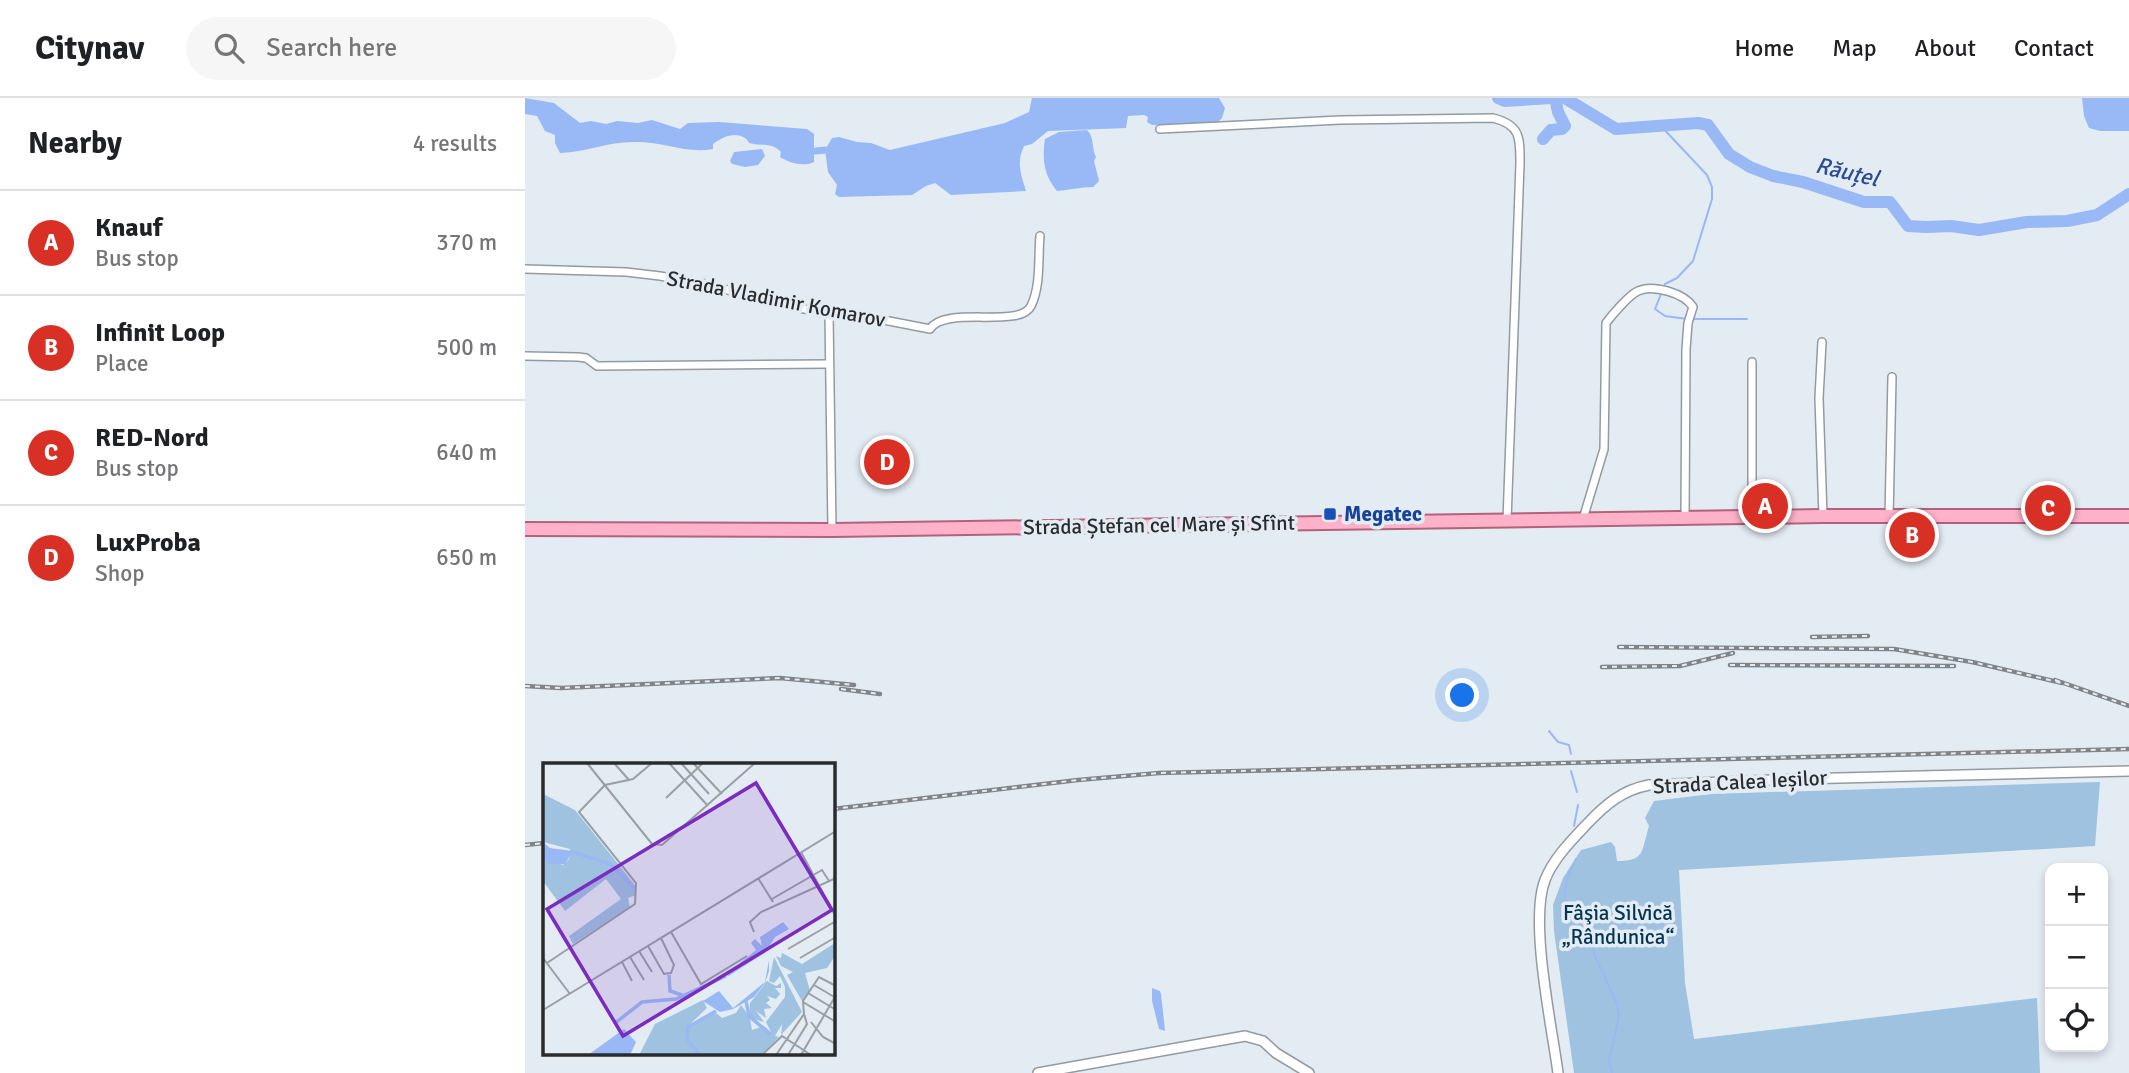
<!DOCTYPE html>
<meta charset="utf-8">
<style>
:root{--surface:#fff;--page:#f6f6f6;--text:#202124;--muted:#757577;--line:#e0e0e0;--accent:#d93025}
body{margin:0;font-family:Signika,sans-serif;background:var(--page);color:var(--text)}
.controls{position:absolute;right:21px;bottom:21px;display:grid;overflow:hidden;border-radius:14px;box-shadow:0 4px 10px #0003}
.controls button{width:63px;height:63px;display:grid;place-items:center;padding:0;border:0;border-bottom:2px solid var(--line);background:var(--surface);color:var(--text);font:35px sans-serif}
.you{position:absolute;left:938px;top:598px;width:24px;height:24px;margin:-18px;border:5px solid #fff;border-radius:50%;background:#1a73e8;box-shadow:0 0 0 10px #1a73e833}
.badge{display:grid;place-items:center;width:46px;height:46px;border-radius:50%;background:var(--accent);color:#fff;font-size:23px;font-weight:700}
.pin{position:absolute;translate:-50% -50%;border:4px solid #fff;box-shadow:0 2px 7px #0006}
.list{margin:0;padding:0;list-style:none}
h2{display:flex;justify-content:space-between;align-items:center;height:91px;margin:0;padding:0 28px;font-size:30px}
h2 small{font-size:23px;font-weight:400;color:var(--muted)}
.list li{display:grid;grid-template-columns:46px 1fr auto;gap:21px;align-items:center;box-sizing:border-box;height:105px;padding:0 28px;border-top:2px solid var(--line)}
.list b{display:block;font-size:26px;white-space:nowrap}
.list p{margin:0;font-size:23px;white-space:nowrap;color:var(--muted)}
.list em{font-size:23px;font-style:normal;color:var(--muted)}
.icon{flex:none;width:38px;height:38px;fill:none;stroke:currentColor;stroke-width:2;stroke-linecap:round;stroke-linejoin:round}
.map{position:relative;flex:none;width:1604px;height:975px;overflow:hidden}
header{display:flex;align-items:center;gap:42px;box-sizing:border-box;height:98px;padding:0 35px;background:var(--surface);border-bottom:2px solid var(--line)}
header strong{font-size:33px}
nav{display:flex;gap:38px;margin-inline-start:auto;font-size:24px}
.search{width:490px;height:63px;background:var(--page);display:flex;align-items:center;gap:18px;box-sizing:border-box;padding:0 24px;border-radius:38px;color:var(--muted);font-size:26px}
main{display:flex}
aside{flex:1;background:var(--surface)}
.map>svg:first-child{display:block}
</style>
<header>
<strong>Citynav</strong>
<div class="search"><svg class="icon" aria-label="search" viewBox="0 0 24 24"><circle cx="10" cy="10" r="6"/><path d="M15 15l6 6"/></svg>Search here</div>
<nav><a>Home</a><a>Map</a><a>About</a><a>Contact</a></nav>
</header>
<main>
<aside>
<h2>Nearby<small>4 results</small></h2>
<ul class="list">
<li><span class="badge">A</span><div><b>Knauf</b><p>Bus stop</p></div><em>370 m</em></li>
<li><span class="badge">B</span><div><b>Infinit Loop</b><p>Place</p></div><em>500 m</em></li>
<li><span class="badge">C</span><div><b>RED-Nord</b><p>Bus stop</p></div><em>640 m</em></li>
<li><span class="badge">D</span><div><b>LuxProba</b><p>Shop</p></div><em>650 m</em></li>
</ul>
</aside>
<div class="map">
<svg width="1604" height="975" viewBox="0 0 1604 975">
<rect width="100%" height="100%" fill="#e3ebf3"/>
<path fill="#9ec2e0" d="M1575,684L1570,748L1154,772L1160,885L1169,941L1512,900L1515,975H1049L1029,833L1028,807L1038,780L1056,752L1086,744L1090,749L1092,763C1121,763 1116,753 1124,728L1120,720L1129,703L1186,696Z"/>
<g fill="#99b9f6">
<path d="M0,0L29,5L55,25L66,23L81,26L92,23L113,25L127,22L155,31L163,25L194,24L282,31L289,36V64C279,69 264,65 255,59L256,54C247,45 240,48 229,46C222,45 225,44 220,40C210,33 197,39 188,46V51C162,56 139,44 112,44C84,43 62,54 35,55L30,45V37L20,33L12,18L0,16Z"/>
<path d="M507,0H694L700,10L697,20L693,24L627,27L622,24L623,19L619,17L603,18L601,30L523,33L507,46L499,48C491,65 496,76 501,93L426,97L410,85L401,88L387,97L314,99L310,96L312,87L303,74L300,52L307,40L314,39L332,44L346,45L365,52L480,25L504,14Z"/>
<path d="M1557,0H1604V33H1575L1564,30L1559,18Z"/>
<path d="M562,32C570,40 566,50 571,59L569,63L574,83L568,89C556,89 544,92 532,93C519,77 517,62 520,41L534,34Z"/>
<path d="M237,51L240,58L233,67L220,69L207,66L205,63L209,54Z"/>
<path d="M627,890L635,893L636,896L640,933L634,931L627,903Z"/>
</g>
<g fill="none" stroke-linecap="round" stroke-linejoin="round">
<g stroke="#99b9f6" stroke-width="2">
<path d="M1134,26L1182,77L1187,89V101L1168,163L1152,180L1140,186L1138,190"/>
<path d="M1136,196L1130,211L1140,218L1162,221"/>
<path d="M1167,221H1222"/>
<path d="M1024,633L1033,644L1044,647L1046,656"/>
<path d="M1046,673L1052,694"/>
<path d="M1049,728L1053,707"/>
<path d="M1051,761C1045,774 1038,787 1040,802L1064,825L1069,856L1092,906L1094,918L1084,963L1087,975"/>
</g>
<path stroke="#99b9f6" stroke-width="7" d="M291,53L300,52"/>
<g stroke="#99b9f6" stroke-width="12">
<path d="M973,0L980,3L1026,0"/>
<path d="M1040,0L1091,31L1173,25L1183,27L1204,56L1225,69L1248,78L1278,84L1339,104H1365L1383,128L1401,129L1426,128L1454,132L1502,124L1542,123L1572,117L1604,96"/>
<path d="M1018,41L1026,32L1037,31L1040,28L1033,14L1030,0"/>
</g>
<defs>
<g id="minor">
<path d="M635,31L815,22L968,20C996,27 995,40 995,66L982,423"/>
<path d="M0,171L101,174L135,178L180,186L255,206L299,215L328,216L405,231C420,207 495,231 506,208C516,188 513,159 515,138"/>
<path d="M304,216L307,432"/>
<path d="M1297,244L1294,300L1298,418"/>
<path d="M0,258L53,259L61,260L72,268L303,266"/>
<path d="M1227,264V420"/>
<path d="M1364,420L1367,279"/>
<path d="M1058,421L1079,351L1081,225C1087,217 1104,197 1113,193C1128,186 1159,195 1168,209L1163,225L1161,251L1160,420"/>
</g>
<g id="tertiary">
<path d="M513,975L720,938L738,943L751,955L784,975"/>
<path d="M1033,975C1027,929 1004,823 1020,782C1028,761 1046,743 1062,726C1080,707 1097,692 1124,687L1273,681L1604,673"/>
</g>
<path id="primary" d="M0,431L307,432L1298,418H1604"/>
</defs>
<use href="#minor" stroke="#939ba2" stroke-width="10"/>
<use href="#tertiary" stroke="#939ba2" stroke-width="12"/>
<use href="#primary" stroke="#b2627d" stroke-width="16"/>
<use href="#minor" stroke="#fff" stroke-width="7"/>
<use href="#tertiary" stroke="#fff" stroke-width="9"/>
<use href="#primary" stroke="#fdb2ca" stroke-width="12"/>
<defs>
<g id="rail">
<path d="M1287,539L1343,538"/>
<path d="M1094,549L1369,551L1447,564L1537,585"/>
<path d="M1205,567L1429,568"/>
<path d="M1077,569L1155,568L1208,555"/>
<path d="M1530,582L1604,608"/>
<path d="M0,588L36,590L255,580L329,587"/>
<path d="M316,591L355,596"/>
<path d="M308,711L553,682L634,675L1604,651"/>
<path d="M0,747L19,745"/>
</g>
</defs>
<use href="#rail" stroke="#7f8489" stroke-width="4.5"/>
<use href="#rail" stroke="#e3ebf3" stroke-width="2" stroke-dasharray="5" stroke-linecap="butt"/>
</g>
<rect fill="#1a4fb4" stroke="#e3ebf3" stroke-width="2.5" x="798" y="409" width="14" height="14" rx="3.5"/>
<g text-anchor="middle" dominant-baseline="central" stroke-width="7" stroke-linejoin="round" paint-order="stroke">
<g font-size="21" fill="#292c2f" stroke="#e3ebf3">
<text transform="translate(251 201) rotate(11)">Strada Vladimir Komarov</text>
<text transform="translate(634 427) rotate(-1)">Strada Ștefan cel Mare și Sfînt</text>
<text transform="translate(1215 684) rotate(-3)">Strada Calea Ieșilor</text>
</g>
<g font-size="21" font-weight="bold" fill="#164399" stroke="#e3ebf3" text-anchor="start">
<text x="819" y="416">Megatec</text>
</g>
<g font-size="21" fill="#033655" stroke="#e3ebf3">
<text x="1093" y="815">Fâşia Silvică<tspan x="1093" dy="24">„Rândunica“</tspan></text>
</g>
<g font-size="23" font-style="italic" fill="#2b4c94" stroke="#e3ebf3">
<text transform="translate(1322 74) rotate(13)">Răuțel</text>
</g>
</g>
<g transform="translate(18 665)">
<rect width="292" height="292" fill="#e3ebf3"/>
<path d="M0,31L32,47L91,121L93,132L85,135L87,144L30,181L26,173L78,136L63,116L22,148L0,118V95L20,102L26,96L27,86L0,79ZM292,180V193L284,205L262,210L267,228L259,238L244,212L250,209L238,203L233,193L238,195L239,190L259,201ZM231,194L259,249L238,272L239,261L232,273L236,274L218,292H96L112,261L160,237L164,245L146,262L173,250L179,255L193,250L198,242L206,253L207,240L224,218L233,223L238,220V225H232L237,231L233,236L224,233L227,237L223,240L229,245L221,246L223,255L213,248L221,259L207,255L209,267L221,263L228,269L223,259L242,234V224L237,213L231,220L226,218Z" fill="#9ec2e0"/>
<path d="M0,79L7,85L30,88L22,101H7L0,95ZM240,159L246,166L232,174L222,190L201,203L197,200L213,187L208,180L212,176L219,183L217,174ZM226,197V208L222,220L211,234L190,246L177,249L160,238L176,228L190,245L222,219ZM81,266L93,279L87,292H45Z" fill="#99b9f6"/>
<path fill="none" stroke="#99b9f6" stroke-width="3.5" d="M30,89L67,101L92,125M126,212L127,228L139,232M184,212L204,199M203,238L206,253L227,271M71,261L99,239L133,236L183,213M157,292L144,276L145,264L173,248"/>
<path fill="none" stroke="#999fa5" stroke-width="2" d="M44,0L109,81L119,82L212,0M71,0L86,17M126,0L165,43M138,0L166,31M150,0L179,31M123,35L160,0M258,89L293,154M215,115L230,139M229,136L279,107L286,118M128,169L158,221L204,193M211,169L207,159L218,149L293,115M105,183L121,211L128,210L131,202L118,175M245,186L293,158M96,188L109,209M87,194L101,217M0,195L27,231M257,195L293,174M79,199L89,218M4,200L92,141L93,120L36,49L62,22L90,16L109,0M271,222L293,235M265,230L293,247M260,239L293,259M0,247L293,68M268,259L280,274L293,281M219,292L239,273L268,292M233,292L261,251L260,238L276,214L293,223M245,292L264,261L261,251M258,292L293,232"/>
<path fill="#7b2cbf" fill-opacity="0.15" stroke="#7b2cbf" stroke-width="3.5" d="M213,20L289,147L80,273L4,146Z"/>
<rect width="292" height="292" fill="none" stroke="#292c2f" stroke-width="3.5"/>
</g>
</svg>
<div class="controls">
<button>+</button>
<button>−</button>
<button><svg class="icon" aria-label="locate" viewBox="0 0 24 24"><circle cx="12" cy="12" r="6"/><path d="M12 2v4M12 18v4M2 12h4M18 12h4"/></svg></button>
</div>
<div class="you"></div>
<div class="pin badge" style="left:1240px;top:408px">A</div>
<div class="pin badge" style="left:1387px;top:437px">B</div>
<div class="pin badge" style="left:1523px;top:410px">C</div>
<div class="pin badge" style="left:362px;top:364px">D</div>
</div>
</main>
